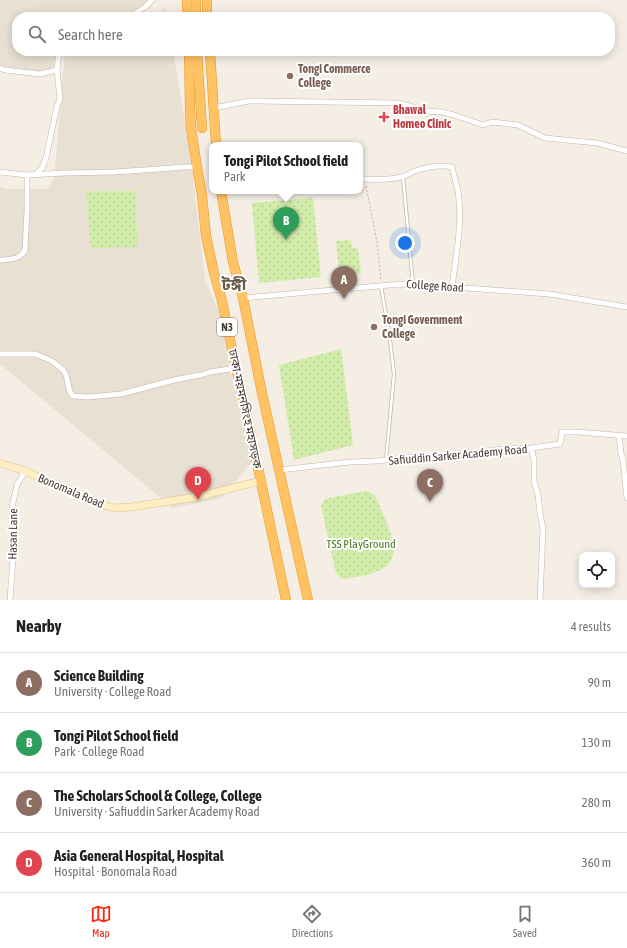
<!DOCTYPE html>
<meta charset="utf-8">
<style>
:root{--surface:#fff;--page:#f2f2f2;--text:#202124;--muted:#757577;--line:#e0e0e0;--accent:#ff2611}
body{margin:0;font-family:"Asap Condensed","Noto Sans Bengali",sans-serif;background:var(--page);color:var(--text)}
.controls{position:absolute;right:12px;bottom:12px;display:grid;overflow:hidden;border-radius:8px;box-shadow:0 2px 10px #0003}
.controls button{width:36px;height:36px;display:grid;place-items:center;padding:0;border:0;border-bottom:1px solid var(--line);background:var(--surface);color:var(--text);font:20px sans-serif}
.you{position:absolute;left:405px;top:243px;width:14px;height:14px;margin:-10px;border:3px solid #fff;border-radius:50%;background:#1a73e8;box-shadow:0 0 0 6px #1a73e833}
.badge{display:grid;place-items:center;width:26px;height:26px;border-radius:50%;background:var(--accent);color:#fff;font-size:13px;font-weight:700}
.pin{position:absolute;translate:-50% -33px;filter:drop-shadow(0 1px 2px #0008)}
.pin::after{content:'';position:absolute;top:21px;width:14px;height:12px;background:inherit;clip-path:polygon(0 0,100% 0,50% 100%)}
.popup{position:absolute;left:209px;top:142px;width:154px;height:52px;box-sizing:border-box;display:grid;place-content:center;border-radius:8px;background:var(--surface);filter:drop-shadow(0 1px 3px #0005);font-size:13px;white-space:nowrap;color:var(--muted)}
.popup b{font-size:15px;color:var(--text)}
.popup::after{content:'';position:absolute;left:50%;top:100%;margin-left:-8px;border:8px solid transparent;border-top-color:var(--surface)}
.list{margin:0;padding:0;list-style:none}
h2{display:flex;justify-content:space-between;align-items:center;height:52px;margin:0;padding:0 16px;font-size:17px}
h2 small{font-size:13px;font-weight:400;color:var(--muted)}
.list li{display:grid;grid-template-columns:26px 1fr auto;gap:12px;align-items:center;box-sizing:border-box;height:60px;padding:0 16px;border-top:1px solid var(--line)}
.list b{display:block;font-size:15px;white-space:nowrap}
.list p{margin:0;font-size:13px;white-space:nowrap;color:var(--muted)}
.list em{font-size:13px;font-style:normal;color:var(--muted)}
.icon{flex:none;width:22px;height:22px;fill:none;stroke:currentColor;stroke-width:2;stroke-linecap:round;stroke-linejoin:round}
.map{position:relative;flex:none;width:627px;height:600px;overflow:hidden}
.search{position:absolute;background:var(--surface);box-shadow:0 2px 10px #0003;left:12px;right:12px;top:12px;height:44px;display:flex;align-items:center;gap:10px;box-sizing:border-box;padding:0 14px;border-radius:16px;color:var(--muted);font-size:15px}
.sheet{height:292px;background:var(--surface)}
nav{display:flex;justify-content:space-around;align-items:center;box-sizing:border-box;height:56px;border-top:1px solid var(--line);background:var(--surface);font-size:11px;color:var(--muted)}
nav a{display:grid;justify-items:center;gap:2px}
nav .on{color:var(--accent)}
.map>svg:first-child{display:block}
</style>
<div class="map">
<svg width="627" height="600" viewBox="0 0 627 600">
<defs>
<pattern id="park-dots" width="8" height="8" patternUnits="userSpaceOnUse"><rect width="8" height="8" fill="#d2ecaa"/><path d="M2 2h.1M6 6h.1" fill="none" stroke="#b6cb93" stroke-width="1.8" stroke-linecap="round"/></pattern>
</defs>
<rect width="100%" height="100%" fill="#f4eee5"/>
<g fill="#e8e0d2">
<path d="M0,0H153L129,17H17V51H56L53,68L41,75L0,68Z"/>
<path d="M165,8L166,17H153Z"/>
<path d="M65,51H173L188,138L205,280L218,311L220,318L233,382L254,460L221,498L173,508L0,364V187L9,189H47L54,179Z"/>
</g>
<g fill="url(#park-dots)">
<path d="M86,191H135L138,247L91,248Z"/>
<path d="M313,198L321,277L259,283L252,203Z"/>
<path d="M351,240L352,248H358L361,273L340,277L336,241Z"/>
<path d="M341,349L353,445L294,460L279,365Z"/>
<path d="M366,491C370,492 374,494 376,498C380,505 394,540 394,547C394,551 393,559 390,562C381,575 356,577 341,579L336,573L321,506L325,499Z"/>
</g>
<g fill="none" stroke-linecap="round" stroke-linejoin="round">
<defs>
<g id="lane">
<path d="M403,177L413,284"/>
<path d="M381,286L389,332L394,374L386,460"/>
</g>
<g id="street">
<path d="M129,17L145,7L152,0"/>
<path d="M0,68L5,70L40,74L57,70"/>
<path d="M214,108L249,101L398,103L410,106L425,111L442,112L454,115L483,125L492,122L518,125L545,138L597,143L627,151"/>
<path d="M0,172L27,175L65,173L114,172L159,169L184,167H197"/>
<path d="M36,174L42,168L46,158L57,106L60,99L57,70L59,51"/>
<path d="M360,179C374,179 387,181 401,177C406,176 410,173 415,171C427,167 441,165 452,167C454,175 456,183 458,191C463,222 456,255 452,287"/>
<path d="M0,260C9,259 21,260 25,250L27,210V175"/>
<path d="M243,298L401,284L452,287L549,294L627,307"/>
<path d="M0,354H35L52,361L63,370L66,375L70,392L73,396L88,397L121,394L174,380L194,376L201,375L210,372L236,368"/>
<path d="M619,436L621,453L623,460L627,498"/>
<path d="M531,448L534,460V481L538,495L540,513L543,529L540,600"/>
<path d="M279,470L350,462L377,461L424,456H447L463,453L480,452L502,449L531,448L560,444L562,432H578L627,436"/>
<path d="M10,600L14,545L12,507L17,485L25,471"/>
</g>
<path id="secondary" d="M0,463L25,471L106,506L115,508L132,507L196,497L261,481"/>
<g id="highway">
<path d="M196,0V17"/>
<path d="M207,0V17"/>
<path d="M187,17V0"/>
<path d="M189,51L190,110L191,128L197,167L202,195L206,236L214,273L222,301L236,368L243,397L286,600"/>
<path d="M197,51L202,128"/>
<path d="M210,51L216,145"/>
<path d="M221,191L233,262L243,298L262,393L308,600"/>
</g>
</defs>
<use href="#lane" stroke="#c0b6a7" stroke-width="4"/>
<use href="#street" stroke="#c0b6a7" stroke-width="6"/>
<use href="#secondary" stroke="#dbc393" stroke-width="8"/>
<use href="#highway" stroke="#ea9729" stroke-width="10"/>
<path stroke="#c3b197" stroke-width="1" stroke-dasharray="2 2" stroke-linecap="butt" d="M366,186L377,242L381,279"/>
<use href="#lane" stroke="#fff" stroke-width="2.5"/>
<use href="#street" stroke="#fff" stroke-width="5"/>
<use href="#secondary" stroke="#ffedc4" stroke-width="7"/>
<use href="#highway" stroke="#ffc265" stroke-width="9"/>
</g>
<g fill="#8d6e63" stroke="#fff" stroke-width="1.5">
<circle cx="290" cy="76" r="4"/>
<circle cx="374" cy="327" r="4"/>
</g>
<path fill="#e0444e" stroke="#fff" stroke-width="1.5" d="M382 111h4v4h4v4h-4v4h-4v-4h-4v-4h4z"/>
<g text-anchor="middle" dominant-baseline="central" stroke-width="4" stroke-linejoin="round" paint-order="stroke">
<rect fill="#fff" stroke="#7e7871" stroke-width="1" x="217" y="318" width="20" height="18" rx="3"/>
<g font-size="11" font-weight="bold" fill="#473e34">
<text x="227" y="327">N3</text>
</g>
<g font-size="12" font-weight="bold" fill="#785e54" stroke="#fff" text-anchor="start">
<text x="298" y="69">Tongi Commerce<tspan x="298" dy="14">College</tspan></text>
<text x="382" y="320">Tongi Government<tspan x="382" dy="14">College</tspan></text>
</g>
<g font-size="12" font-weight="bold" fill="#be3a42" stroke="#fff" text-anchor="start">
<text x="393" y="110">Bhawal<tspan x="393" dy="14">Homeo Clinic</tspan></text>
</g>
<g font-size="12" fill="#473e34" stroke="#fff">
<text transform="translate(435 286) rotate(4)">College Road</text>
<text transform="translate(245 409) rotate(78)">ঢাকা-ময়মনসিংহ মহাসড়ক</text>
<text transform="translate(458 455) rotate(-5)">Safiuddin Sarker Academy Road</text>
<text transform="translate(71 491) rotate(23)">Bonomala Road</text>
<text transform="translate(13 534) rotate(-89)">Hasan Lane</text>
</g>
<g font-size="12" fill="#4a7d23" stroke="#fff">
<text x="361" y="544">TSS PlayGround</text>
</g>
<g font-size="16" font-weight="bold" fill="#6a5c4a" stroke="#fff">
<text x="234" y="284">টঙ্গী</text>
</g>
</g>
</svg>
<div class="controls">
<button><svg class="icon" aria-label="locate" viewBox="0 0 24 24"><circle cx="12" cy="12" r="6"/><path d="M12 2v4M12 18v4M2 12h4M18 12h4"/></svg></button>
</div>
<div class="you"></div>
<div class="pin badge" style="left:344px;top:299px;background:#8d6e63">A</div>
<div class="pin badge" style="left:286px;top:240px;background:#2e9e5b">B</div>
<div class="popup"><b>Tongi Pilot School field</b>Park</div>
<div class="pin badge" style="left:430px;top:502px;background:#8d6e63">C</div>
<div class="pin badge" style="left:198px;top:500px;background:#e0444e">D</div>
<div class="search"><svg class="icon" aria-label="search" viewBox="0 0 24 24"><circle cx="10" cy="10" r="6"/><path d="M15 15l6 6"/></svg>Search here</div>
</div>
<section class="sheet">
<h2>Nearby<small>4 results</small></h2>
<ul class="list">
<li><span class="badge" style="background:#8d6e63">A</span><div><b>Science Building</b><p>University · College Road</p></div><em>90 m</em></li>
<li><span class="badge" style="background:#2e9e5b">B</span><div><b>Tongi Pilot School field</b><p>Park · College Road</p></div><em>130 m</em></li>
<li><span class="badge" style="background:#8d6e63">C</span><div><b>The Scholars School &amp; College, College</b><p>University · Safiuddin Sarker Academy Road</p></div><em>280 m</em></li>
<li><span class="badge" style="background:#e0444e">D</span><div><b>Asia General Hospital, Hospital</b><p>Hospital · Bonomala Road</p></div><em>360 m</em></li>
</ul>
</section>
<nav>
<a class="on"><svg class="icon" aria-label="map" viewBox="0 0 24 24"><path d="M3 6l6-2 6 2 6-2v14l-6 2-6-2-6 2zM9 4v14M15 6v14"/></svg>Map</a>
<a><svg class="icon" aria-label="directions" viewBox="0 0 24 24"><path d="M12 3l9 9-9 9-9-9zM9 14v-3h6M13 9l2 2-2 2"/></svg>Directions</a>
<a><svg class="icon" aria-label="saved" viewBox="0 0 24 24"><path d="M7 4h10v16l-5-4-5 4z"/></svg>Saved</a>
</nav>
